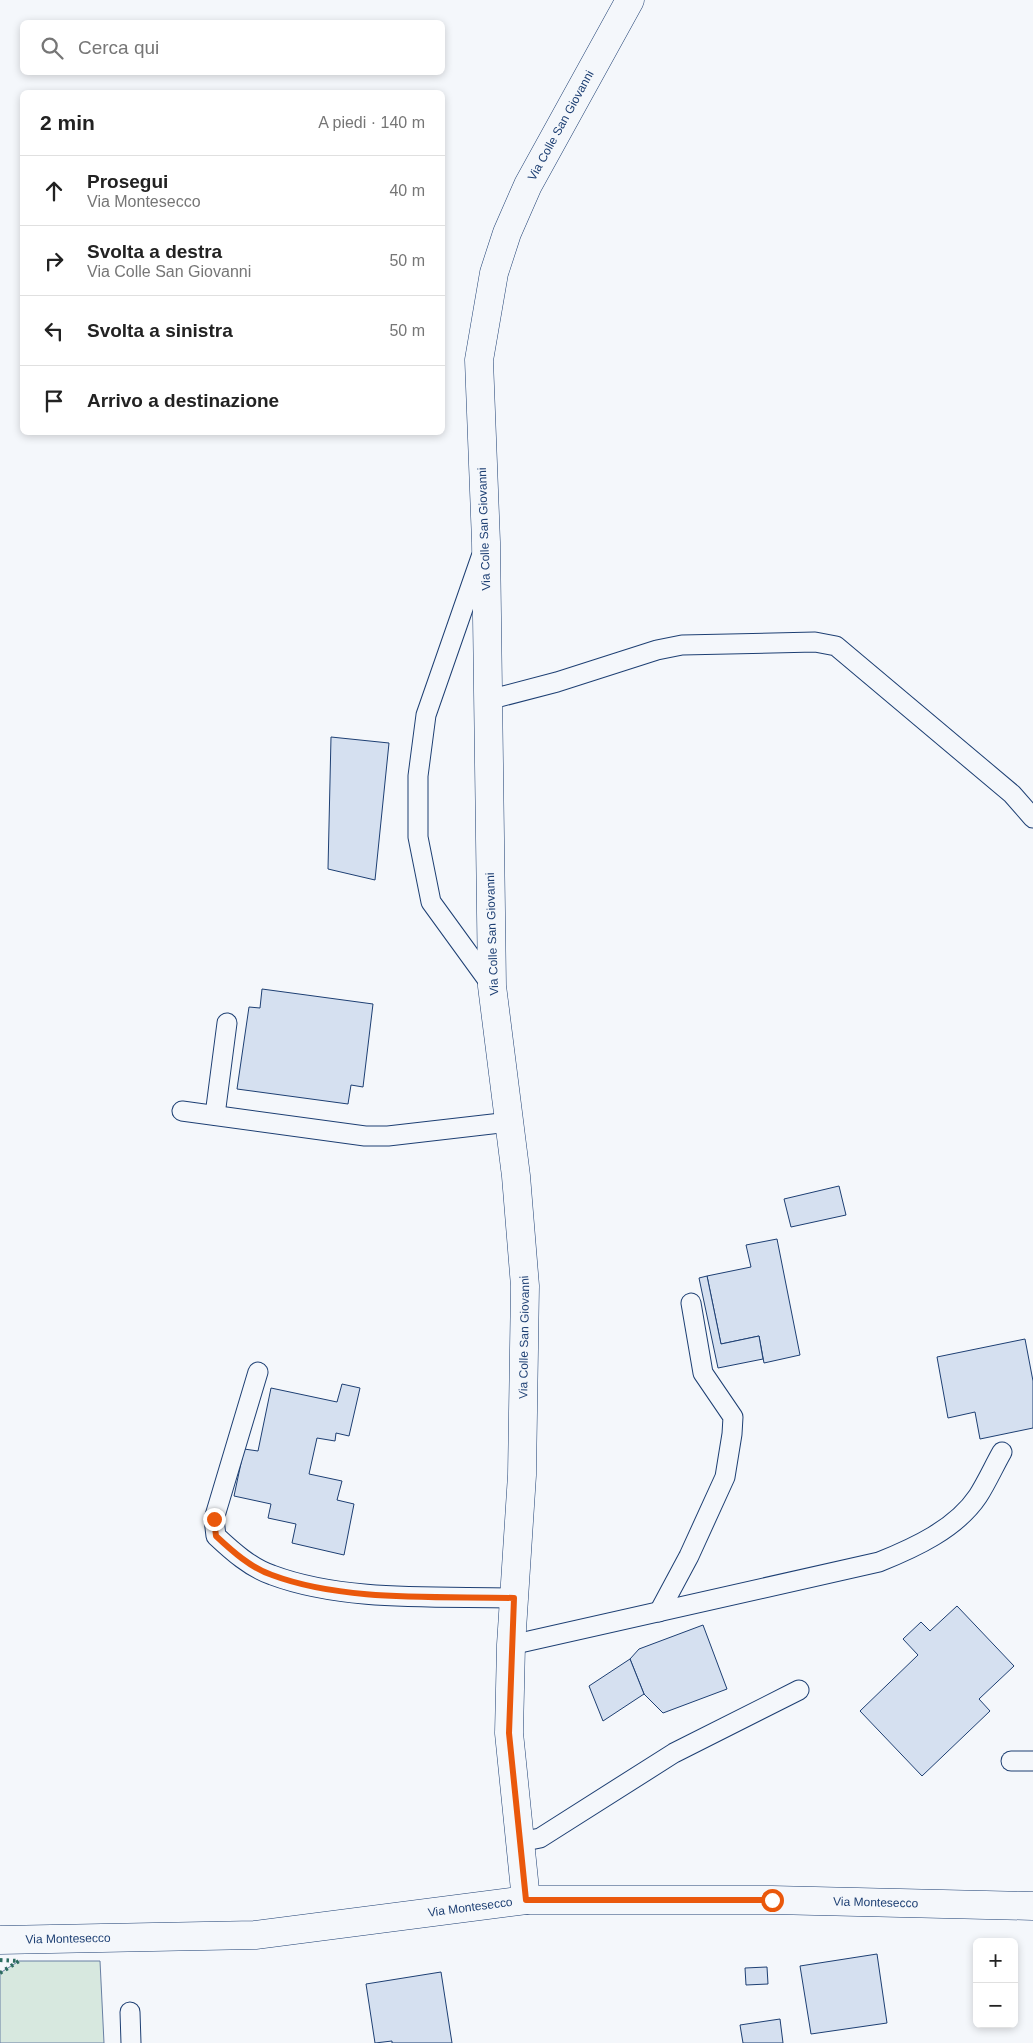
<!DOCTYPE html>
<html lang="it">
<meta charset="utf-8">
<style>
:root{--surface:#fff;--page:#f2f2f2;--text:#222;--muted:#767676;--line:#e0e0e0}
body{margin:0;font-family:Arial,sans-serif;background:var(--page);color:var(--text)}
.controls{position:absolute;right:15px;bottom:15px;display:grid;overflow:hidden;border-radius:8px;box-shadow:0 2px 8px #0003}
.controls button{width:45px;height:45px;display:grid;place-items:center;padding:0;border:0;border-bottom:1px solid var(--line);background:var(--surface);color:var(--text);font:25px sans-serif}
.stop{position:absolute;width:15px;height:15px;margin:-11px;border:4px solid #ea580c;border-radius:50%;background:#fff}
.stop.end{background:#ea580c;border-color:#fff;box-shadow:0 1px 5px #0008}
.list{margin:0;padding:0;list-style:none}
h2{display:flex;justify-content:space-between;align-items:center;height:65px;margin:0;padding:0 20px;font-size:21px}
h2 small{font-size:16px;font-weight:400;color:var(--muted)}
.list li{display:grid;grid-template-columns:32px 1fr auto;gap:15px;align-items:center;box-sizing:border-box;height:70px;padding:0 20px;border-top:1px solid var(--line)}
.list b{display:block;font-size:19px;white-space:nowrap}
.list p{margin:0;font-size:16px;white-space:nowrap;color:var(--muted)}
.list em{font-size:16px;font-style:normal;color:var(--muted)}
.icon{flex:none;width:28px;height:28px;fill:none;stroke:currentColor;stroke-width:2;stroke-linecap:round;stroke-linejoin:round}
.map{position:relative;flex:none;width:1033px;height:2043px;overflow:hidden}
.search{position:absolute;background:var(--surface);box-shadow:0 2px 8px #0003;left:20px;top:20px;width:425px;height:55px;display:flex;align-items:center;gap:12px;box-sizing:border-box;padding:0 18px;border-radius:8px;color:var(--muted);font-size:19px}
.panel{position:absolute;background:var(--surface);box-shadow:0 2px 8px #0003;left:20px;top:90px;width:425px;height:345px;border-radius:8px}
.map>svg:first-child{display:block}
</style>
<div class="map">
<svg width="1033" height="2043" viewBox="0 0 1033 2043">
<rect width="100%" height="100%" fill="#f4f7fb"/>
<path fill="#d7e8df" stroke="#687fa3" d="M19,1961H100L104,2043H0V1973Z"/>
<g fill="#d5e0f0" stroke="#1d3f73">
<path d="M331,737L389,743L375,880L328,869Z"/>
<path d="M262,989L373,1004L363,1087L351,1085L348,1104L237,1089L249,1007L260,1008Z"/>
<path d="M839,1186L846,1215L791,1227L784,1199Z"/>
<path d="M777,1239L800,1355L764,1363L759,1336L721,1344L707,1276L751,1267L746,1245Z"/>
<path d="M707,1276L721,1344L759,1336L763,1359L718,1368L699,1278Z"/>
<path d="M1025,1339L1033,1381V1428L980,1439L975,1412L948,1418L937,1357Z"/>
<path d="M342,1384L360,1388L349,1436L336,1433L335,1441L317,1438L309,1474L342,1481L337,1500L354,1504L344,1555L292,1543L296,1524L268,1518L271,1504L234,1496L244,1449L258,1451L271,1388L337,1402Z"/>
<path d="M957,1606L1014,1666L979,1699L990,1711L922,1776L860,1711L918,1655L903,1639L921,1622L930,1631Z"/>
<path d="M703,1625L727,1689L663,1713L644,1694L630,1659L639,1649Z"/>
<path d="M630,1659L644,1694L603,1721L589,1686Z"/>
<path d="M877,1954L887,2023L811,2034L800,1966Z"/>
<path d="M767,1967L768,1984L746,1985L745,1968Z"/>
<path d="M441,1972L452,2043H392V2041L375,2043L366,1984Z"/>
<path d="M780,2019L783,2043H743L740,2025Z"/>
</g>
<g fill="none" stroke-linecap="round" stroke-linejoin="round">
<defs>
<g id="service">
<path d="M481,557L426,715L418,776V837L431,902L492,986"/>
<path d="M488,700L557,682L657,650L682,645L815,642L836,646L1012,794L1033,818"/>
<path d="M182,1111L365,1136H388L510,1122"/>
<path d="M215,1115L227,1023"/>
<path d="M258,1372L214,1519L216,1536C232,1551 251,1568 272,1575C344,1602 437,1596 514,1598"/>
<path d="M659,1612L689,1556L725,1477L732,1434L733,1417L703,1373L691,1303"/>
<path d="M511,1645L879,1562C914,1548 956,1529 978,1496C987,1482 994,1466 1002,1452"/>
<path d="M1011,1761H1033"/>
<path d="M520,1842L540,1838L674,1753L799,1690"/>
<path d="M130,2012L131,2043"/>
</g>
<g id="minor">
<path id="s1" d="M526,1900L509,1733L511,1645L522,1475L525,1286L516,1176L492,986L486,542L479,360L494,273L507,233L528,185L630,0"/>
<path id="s2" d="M0,1940L255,1935L526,1900H772L1033,1906"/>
</g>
</defs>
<use href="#service" stroke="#1d3f73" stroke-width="21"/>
<use href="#minor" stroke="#1d3f73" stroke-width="29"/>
<use href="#service" stroke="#f4f7fb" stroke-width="19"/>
<use href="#minor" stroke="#f4f7fb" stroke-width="28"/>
<path stroke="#2c6c60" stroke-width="4" stroke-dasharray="2.5 4" stroke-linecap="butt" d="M0,1960L19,1961L0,1973"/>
</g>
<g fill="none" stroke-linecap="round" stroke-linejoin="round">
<path stroke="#ea580c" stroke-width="6" d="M214,1519L216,1536C232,1551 251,1568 272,1575C344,1602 437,1596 514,1598L509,1733L526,1900H772"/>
</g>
<g text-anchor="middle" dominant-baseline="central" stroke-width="4" stroke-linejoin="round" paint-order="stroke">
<g font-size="12" fill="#1d3f73" stroke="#f4f7fb">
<text stroke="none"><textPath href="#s1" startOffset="1794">Via Colle San Giovanni</textPath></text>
<text transform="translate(484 529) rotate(-92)">Via Colle San Giovanni</text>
<text transform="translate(492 934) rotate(-92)">Via Colle San Giovanni</text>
<text stroke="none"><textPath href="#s1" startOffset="564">Via Colle San Giovanni</textPath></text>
<text stroke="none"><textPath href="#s2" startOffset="878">Via Montesecco</textPath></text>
<text stroke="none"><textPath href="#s2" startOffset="472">Via Montesecco</textPath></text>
<text stroke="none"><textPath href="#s2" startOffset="68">Via Montesecco</textPath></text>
</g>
</g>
</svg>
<div class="controls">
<button>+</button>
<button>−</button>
</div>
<div class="stop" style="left:772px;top:1900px"></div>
<div class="stop end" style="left:214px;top:1519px"></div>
<div class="search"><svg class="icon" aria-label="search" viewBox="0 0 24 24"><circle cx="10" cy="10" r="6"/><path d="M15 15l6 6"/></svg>Cerca qui</div>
<section class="panel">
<h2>2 min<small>A piedi · 140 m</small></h2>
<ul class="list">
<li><svg class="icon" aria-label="ahead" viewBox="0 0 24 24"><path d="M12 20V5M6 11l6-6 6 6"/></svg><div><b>Prosegui</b><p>Via Montesecco</p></div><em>40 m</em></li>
<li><svg class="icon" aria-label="right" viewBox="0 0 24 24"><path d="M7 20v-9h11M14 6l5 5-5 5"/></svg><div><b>Svolta a destra</b><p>Via Colle San Giovanni</p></div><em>50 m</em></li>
<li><svg class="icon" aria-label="left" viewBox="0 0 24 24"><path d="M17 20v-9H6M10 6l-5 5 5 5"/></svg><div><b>Svolta a sinistra</b></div><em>50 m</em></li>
<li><svg class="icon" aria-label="arrive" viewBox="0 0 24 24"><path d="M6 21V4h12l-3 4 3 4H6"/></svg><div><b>Arrivo a destinazione</b></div></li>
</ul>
</section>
</div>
